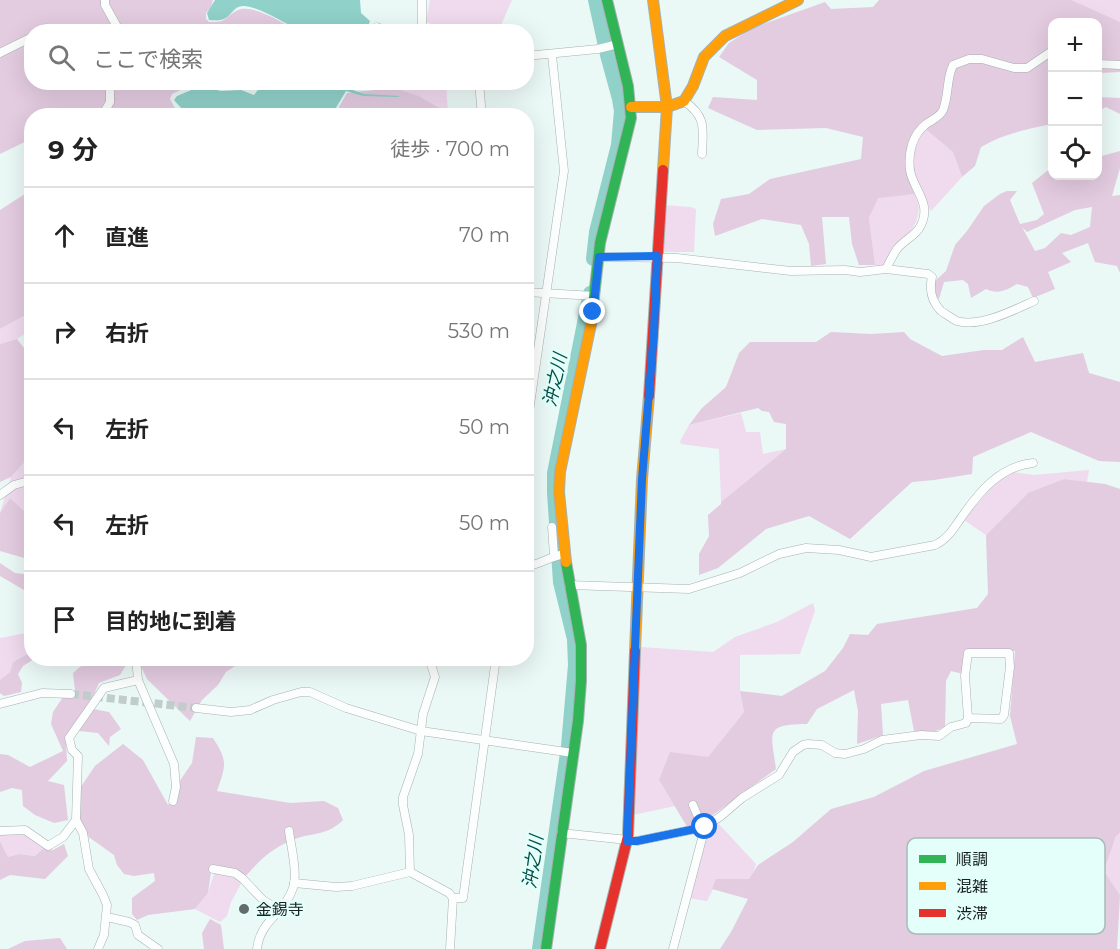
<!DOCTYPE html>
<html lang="ja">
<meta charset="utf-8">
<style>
:root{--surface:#fff;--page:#f2f2f2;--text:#222;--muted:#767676;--line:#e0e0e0}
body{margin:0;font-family:Montserrat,"Noto Sans JP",sans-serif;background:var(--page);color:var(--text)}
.controls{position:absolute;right:18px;top:18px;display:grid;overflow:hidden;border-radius:12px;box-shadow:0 6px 24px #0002}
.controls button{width:54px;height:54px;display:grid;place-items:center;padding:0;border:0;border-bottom:2px solid var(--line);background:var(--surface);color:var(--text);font:30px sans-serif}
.stop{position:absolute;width:18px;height:18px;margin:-14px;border:4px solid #1a73e8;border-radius:50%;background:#fff}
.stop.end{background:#1a73e8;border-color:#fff;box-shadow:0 2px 6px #0008}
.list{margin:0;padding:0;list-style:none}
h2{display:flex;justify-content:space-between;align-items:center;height:78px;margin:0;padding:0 24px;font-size:26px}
h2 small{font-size:20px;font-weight:400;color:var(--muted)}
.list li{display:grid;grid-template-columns:39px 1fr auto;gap:18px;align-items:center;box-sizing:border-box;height:96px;padding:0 24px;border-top:2px solid var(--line)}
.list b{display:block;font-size:22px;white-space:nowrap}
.list em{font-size:20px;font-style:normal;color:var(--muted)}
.icon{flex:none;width:33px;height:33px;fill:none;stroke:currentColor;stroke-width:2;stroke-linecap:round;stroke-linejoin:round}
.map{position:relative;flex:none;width:1120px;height:949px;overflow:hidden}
.search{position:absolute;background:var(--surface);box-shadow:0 6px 24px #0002;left:24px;top:24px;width:510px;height:66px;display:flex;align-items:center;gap:15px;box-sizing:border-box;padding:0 21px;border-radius:24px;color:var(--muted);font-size:22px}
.panel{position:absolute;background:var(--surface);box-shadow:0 6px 24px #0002;left:24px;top:108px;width:510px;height:558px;border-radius:24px}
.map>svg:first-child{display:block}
</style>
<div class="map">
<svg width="1120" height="949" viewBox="0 0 1120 949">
<rect width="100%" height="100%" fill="#eaf8f6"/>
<g fill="#f0daee">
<path d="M430,0H512L501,25L492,31H450L426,22Z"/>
<path d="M1062,0H1120V22Z"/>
<path d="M359,82L446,83L448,113L419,96L395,88L357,87Z"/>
<path d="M923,127L953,152L962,177L931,211L910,171V153Z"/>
<path d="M915,194C926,214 910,239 892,248L887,267L875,265L869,219L877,197Z"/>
<path d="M664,205L690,207L696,209L694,252H661Z"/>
<path d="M31,312V330L17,339L0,344V329Z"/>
<path d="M741,413L746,432H760L763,454L786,449L721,502L719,449L681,444L680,441L689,425Z"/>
<path d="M30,456L32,458L31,517L10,498L0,513L11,477Z"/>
<path d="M1089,470L1087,482L1064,479L1026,495L986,535L964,520L995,483L1013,472L1034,475Z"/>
<path d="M813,603L815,611L800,654L740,655V691L744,712L708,757L659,780L675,806L628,816L641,647L713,652L735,637L777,622Z"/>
<path d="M31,632V652L13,662L10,672L0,680V638Z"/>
<path d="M717,822L756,864L751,879H718L707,901L688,898L706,833L711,826Z"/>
<path d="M0,833L26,834L44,848L35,856L19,854L8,857L0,841Z"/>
<path d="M1120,833V895L1104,871L1116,836Z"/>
<path d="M215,871L235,873L242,882L231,902L227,916L220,922L195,909L208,893Z"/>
</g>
<g fill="#e3cbe0" fill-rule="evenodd">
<path d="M0,0H213L211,7L206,13V19L209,22C229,23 223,17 238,10C253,3 285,25 299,31L32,32V82L203,83H195L172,94L170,99L177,112L195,115L32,116L31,139L0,154Z"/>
<path d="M879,0H1071L1120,22V72L1100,73L1098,78V22H1052V124C1027,129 1003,134 981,147L975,166L962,177L953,152L923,127L913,142L915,194L878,198L869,218L875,265H859L852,244L849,217H822L826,264L811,266L809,244L801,225L762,219L715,236L713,224L721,199L749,194L770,179L861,159L863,137L826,128L757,130L708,108L713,97L757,100V80L719,57L729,43L752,28L825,2L831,9L873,7Z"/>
<path d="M207,83H257L252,89L239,85L223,88Z"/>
<path d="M395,88L419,96L448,113V115L334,116L347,93Z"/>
<path d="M1098,97L1120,98V114L1106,107L1098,111Z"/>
<path d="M1120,151V168L1112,196L1120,195V273L1117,266L1095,262L1088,243L1062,253L1071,262L1048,272L1055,289L1033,298L1028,287L1017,284C1006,290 999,295 986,289L971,298L968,284L963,280L944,282L939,299L933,293L935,281L946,271L955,245L967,231L984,206L1000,194L1007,191H1017L1010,200L1020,224L1037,220L1044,214L1032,183L1052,167V176H1098V157ZM1092,207L1090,227L1071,235L1061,233L1045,248L1035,251L1022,227L1027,232L1075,210Z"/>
<path d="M31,190V312L0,329V210Z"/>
<path d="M831,332L871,334L904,332L910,339L942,356L984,350H1002L1023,337L1035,362L1083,353L1089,373L1120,382V462L1099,461L1031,432L973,457L972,474L934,480L912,482L850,539L809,516L766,529L718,568L699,575V554L709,536L708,515L721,504V502L786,449V424L774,422L769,412L762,411L758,408L689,425L702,408L726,387L739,353L750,342H816Z"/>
<path d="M17,339L31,357V458L30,456L11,477L0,482V344Z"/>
<path d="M1064,479L1105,484L1120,489V833L1116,836L1104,871L1120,895L1117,949H720L731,932L748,899L712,889L716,879H749L758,865L793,842L831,809L874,797L924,771L1017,744L1010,716L1015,651H964L963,674L951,671L946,681L945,727L933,732L914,731L908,700L881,704L883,735L857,744L858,711L854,690L817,709L807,724C764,724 771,732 776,769L717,812L689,830L659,780L670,752L708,757L744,712L740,691L782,696L825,671L843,648L850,634L868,635L877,624L977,608L988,594L986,535L1028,493Z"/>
<path d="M10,498L31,517V560L0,551V513Z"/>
<path d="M0,563L15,573L31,575V591L24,590L0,576Z"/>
<path d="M31,604V632L26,633L27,622L24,606Z"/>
<path d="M31,652L32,658L34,659L23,666L18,674L22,683L21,692L4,696L0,693V680L10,672L13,662Z"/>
<path d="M52,659H120L126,665L120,675L99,683L88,708L109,712L121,729L110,737L109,746L98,733L70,730L66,741L67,761L48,781L64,785L68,820L54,823L35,815L23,806L22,790L12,788L0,792V754L8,755L30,767L63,751L51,724L53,712L65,694L75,691L73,673L87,661C75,659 62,665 52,659Z"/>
<path d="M144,659H241V662L226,672L218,685L202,700L190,721L147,679L141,666Z"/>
<path d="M196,737L213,738C228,761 226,765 217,791L290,803L324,801L338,808L343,820C327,836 314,832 295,839C271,848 260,860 243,879L240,874L211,872L208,893L195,909L148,915L137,920L132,914V898L155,881L154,873L134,876L124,874L117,865L114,855L83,833L76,820V794L95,766L123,744L143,760L168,805L181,779L192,763Z"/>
<path d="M0,841L8,857L19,854L35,856L44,848L53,850L64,844L68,856L45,879L10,875L0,880Z"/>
<path d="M210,919L221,925L224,949H204L202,933Z"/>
<path d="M60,938L67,949H8L25,941Z"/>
</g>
<g fill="#90d1c9">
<path d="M215,0H360L361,13L370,21L366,31H306C286,27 264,7 243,6C234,6 231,16 224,19C219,21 214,20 209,20L207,13Z"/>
<path d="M264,82C275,82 280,88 291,87L296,83H349L347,88L364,94L401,96L397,97L363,96L346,91L331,116L209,115L199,110L182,109L174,100L177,96L201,86L221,91L241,90L254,95Z"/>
</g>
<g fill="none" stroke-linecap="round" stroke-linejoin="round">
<g stroke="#90d1c9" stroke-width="14">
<path d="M593,259L596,232L618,145L621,111L619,99L607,55L595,0"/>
<path d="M539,949L568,746L575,665L574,639L560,582L554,493V473L590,293"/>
</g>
<path stroke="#c0cdcb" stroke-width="8" stroke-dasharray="8 4" stroke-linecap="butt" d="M71,694L196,708"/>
<defs>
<g id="street">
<path d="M105,0V5L120,32"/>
<path d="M422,0V28L428,32"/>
<path d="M377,27L387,32"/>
<path d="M40,32L47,28"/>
<path d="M0,53L32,37"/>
<path d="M526,56L598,49L618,44"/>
<path d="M1098,64L1120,65"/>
<path d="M479,82L482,116"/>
<path d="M684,101C707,117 703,129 702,154"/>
<path d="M102,116L110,102V82"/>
<path d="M599,257L677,258L791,271L845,270L860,272L886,269L928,274L932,277C929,290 931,301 941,311C946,314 952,319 957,321C979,328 1014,310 1034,301"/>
<path d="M886,269C889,263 893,255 897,249C903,241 915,236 920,227C933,203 913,190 910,170C908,153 912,135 926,124C932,120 940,117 943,110C949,95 946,80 953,65L969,59H982L1014,68H1027L1052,51"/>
<path d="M526,292L595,296"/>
<path d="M526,432L564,171L552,55"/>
<path d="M0,495L14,485L32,480"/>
<path d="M552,527L554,556"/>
<path d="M526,567C541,564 551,556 565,554"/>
<path d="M569,585L689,589L740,573L779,554L806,548L839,550L871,557L935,545C948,539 953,529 961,518C979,492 1000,466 1033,463"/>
<path d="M136,658L138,680L174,764L176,787L173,801"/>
<path d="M429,658L435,677L423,714L418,754L403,797V805L409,835L410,872L449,893L453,898L450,949"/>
<path d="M0,704L42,693L71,694"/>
<path d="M196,708L231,712L250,710L273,700L301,692H310L346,708L421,731L573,753"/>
<path d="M0,831L25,830L48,846L63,837L76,820"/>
<path d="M561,833L637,841L705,827L721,816L742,798L779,775L793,752L803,745L808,744L822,745L835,753L845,754L864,749L882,740L921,735L939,736L951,727L966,723L968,718L1001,719L1004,715L1010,667L1009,653H968L965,676L968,718"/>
<path d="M213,869L235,873L242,878L263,900L278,909"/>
<path d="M294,883L336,887L352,886L410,872"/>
<path d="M453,898H463L496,658"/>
<path d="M107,917L129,922L135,925L138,935L158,949"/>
<path d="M98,949L104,935L107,905L103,895L89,869L83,833L76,820L78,756L72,750L69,738L104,688L138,680"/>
<path d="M257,949C260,920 285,913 293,888C298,874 291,846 289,831"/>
<path d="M673,949L704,831L693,805"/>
</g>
<g id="fast">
<path d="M591,324L600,243L631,118L628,86L607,0"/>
<path d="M546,949L578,721L581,681V645L566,562"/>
</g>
<g id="slow">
<path d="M653,0L667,107L663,170"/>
<path d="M631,107H667L684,101L693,86L704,57L725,36L798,0"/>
<path d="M566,562L559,492L560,472L591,324"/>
<path d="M635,651L642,479L649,396"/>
</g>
<g id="jam">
<path d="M649,396L663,170"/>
<path d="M600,949L628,836L635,651"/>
</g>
</defs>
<use href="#street" stroke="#a7b2b0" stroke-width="9"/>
<use href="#fast" stroke="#a7b2b0" stroke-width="12"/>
<use href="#slow" stroke="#a7b2b0" stroke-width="12"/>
<use href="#jam" stroke="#a7b2b0" stroke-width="12"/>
<use href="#street" stroke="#fcfefe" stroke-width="8"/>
<use href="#fast" stroke="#30b455" stroke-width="10"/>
<use href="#slow" stroke="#ff9f0a" stroke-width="10"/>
<use href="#jam" stroke="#e5322d" stroke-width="10"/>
</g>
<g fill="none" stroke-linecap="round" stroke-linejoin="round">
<path stroke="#1a73e8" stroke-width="8" d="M593,312L599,257L657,256L654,331L642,479L627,841H637L705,827"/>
</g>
<circle fill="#616c6b" stroke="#e4fefa" stroke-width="2" cx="244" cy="909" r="6"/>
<g text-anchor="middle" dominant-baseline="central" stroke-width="6" stroke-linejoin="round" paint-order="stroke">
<g font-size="16" fill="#172120" stroke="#e4fefa" text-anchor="start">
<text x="256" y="909">金錫寺</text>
</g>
<g font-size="18" font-style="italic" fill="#00504a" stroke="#e4fefa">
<text transform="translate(555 380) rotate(-78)">沖之川</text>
<text transform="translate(533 862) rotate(-82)">沖之川</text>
</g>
</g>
<rect x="907" y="838" width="198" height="96" rx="9" fill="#e4fefa" stroke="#a6bcb9" stroke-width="1.5"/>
<rect x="919" y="855" width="27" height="8" fill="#30b455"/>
<rect x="919" y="882" width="27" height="8" fill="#ff9f0a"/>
<rect x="919" y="909" width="27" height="8" fill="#e5322d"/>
<g font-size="16" fill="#172120">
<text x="956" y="865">順調</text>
<text x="956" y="892">混雑</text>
<text x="956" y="919">渋滞</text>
</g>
</svg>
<div class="controls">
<button>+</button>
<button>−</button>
<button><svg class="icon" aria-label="locate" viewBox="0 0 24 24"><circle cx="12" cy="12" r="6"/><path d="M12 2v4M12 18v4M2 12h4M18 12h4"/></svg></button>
</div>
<div class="stop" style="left:705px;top:827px"></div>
<div class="stop end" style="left:593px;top:312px"></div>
<div class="search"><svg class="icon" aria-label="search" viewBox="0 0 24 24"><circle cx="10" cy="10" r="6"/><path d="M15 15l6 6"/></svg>ここで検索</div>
<section class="panel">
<h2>9 分<small>徒歩 · 700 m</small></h2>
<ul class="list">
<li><svg class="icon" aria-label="ahead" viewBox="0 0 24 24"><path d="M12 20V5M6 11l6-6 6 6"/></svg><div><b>直進</b></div><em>70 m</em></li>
<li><svg class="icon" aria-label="right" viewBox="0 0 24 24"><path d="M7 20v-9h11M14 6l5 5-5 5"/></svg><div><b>右折</b></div><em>530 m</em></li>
<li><svg class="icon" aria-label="left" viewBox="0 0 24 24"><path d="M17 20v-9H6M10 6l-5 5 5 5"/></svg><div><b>左折</b></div><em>50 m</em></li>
<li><svg class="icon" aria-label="left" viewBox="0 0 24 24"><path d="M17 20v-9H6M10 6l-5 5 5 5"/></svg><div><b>左折</b></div><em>50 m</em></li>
<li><svg class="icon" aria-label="arrive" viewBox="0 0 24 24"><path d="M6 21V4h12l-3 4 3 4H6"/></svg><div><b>目的地に到着</b></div></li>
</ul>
</section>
</div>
